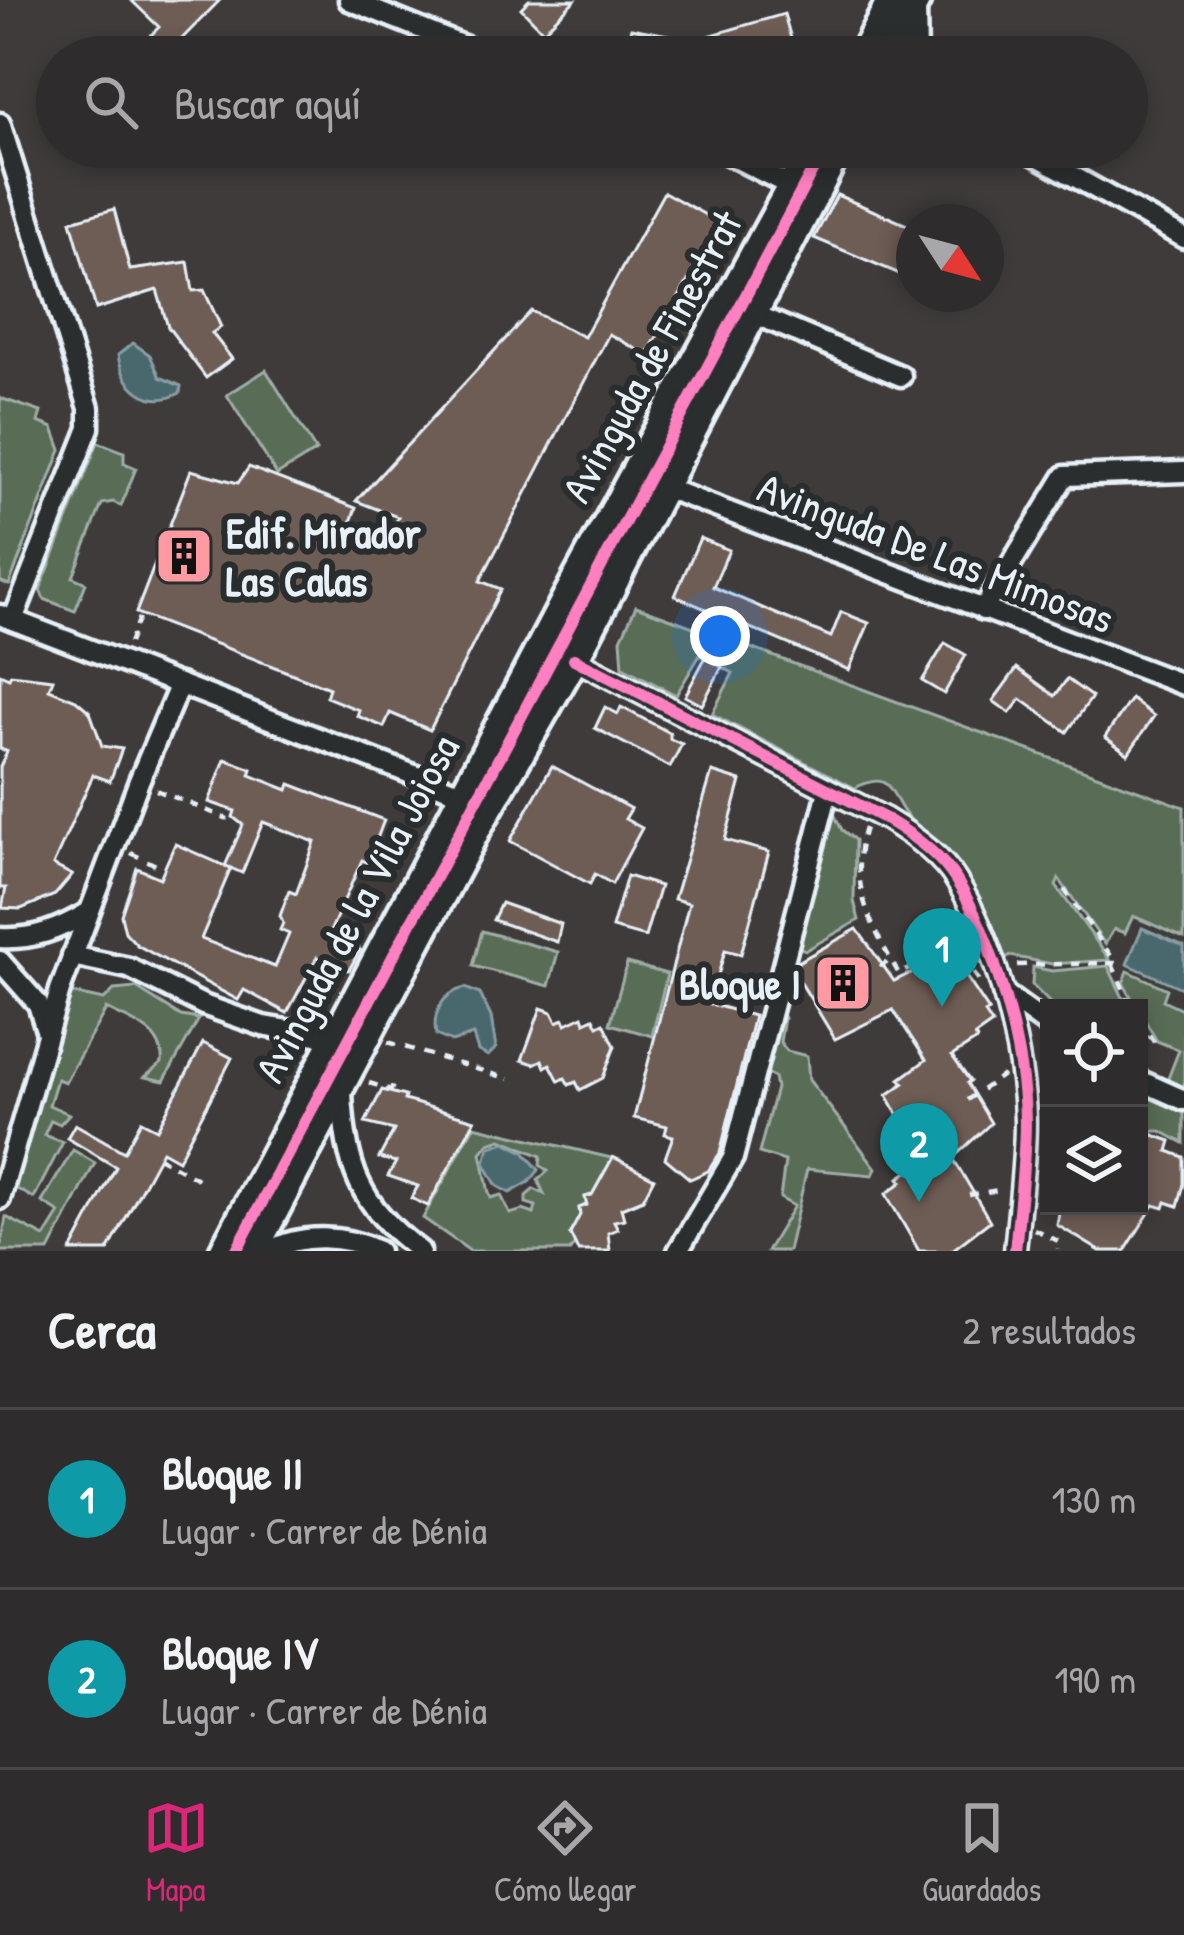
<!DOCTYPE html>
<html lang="es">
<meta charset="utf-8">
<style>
:root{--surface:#2e2c2c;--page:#363434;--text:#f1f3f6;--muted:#a7a7a9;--line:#494848;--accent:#db2777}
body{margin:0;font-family:"Patrick Hand",sans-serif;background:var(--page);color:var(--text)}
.controls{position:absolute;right:36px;bottom:36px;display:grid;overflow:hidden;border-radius:0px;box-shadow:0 6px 18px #0003}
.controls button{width:108px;height:108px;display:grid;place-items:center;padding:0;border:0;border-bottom:3px solid var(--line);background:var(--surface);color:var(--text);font:60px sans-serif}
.compass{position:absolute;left:896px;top:204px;width:108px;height:108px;border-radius:50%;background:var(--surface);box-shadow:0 6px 18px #0003;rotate:126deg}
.you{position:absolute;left:720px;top:636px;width:42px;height:42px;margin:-30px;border:9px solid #fff;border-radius:50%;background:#1a73e8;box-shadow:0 0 0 18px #1a73e833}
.badge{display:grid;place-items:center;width:78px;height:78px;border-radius:50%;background:var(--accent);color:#fff;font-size:39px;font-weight:700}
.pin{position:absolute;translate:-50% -99px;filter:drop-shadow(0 3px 6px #0008)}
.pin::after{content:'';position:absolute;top:63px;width:42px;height:36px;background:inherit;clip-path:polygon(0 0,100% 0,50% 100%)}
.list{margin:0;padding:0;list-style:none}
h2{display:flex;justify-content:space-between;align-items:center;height:156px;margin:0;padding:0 48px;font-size:51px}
h2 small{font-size:39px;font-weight:400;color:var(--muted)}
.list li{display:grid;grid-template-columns:78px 1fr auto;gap:36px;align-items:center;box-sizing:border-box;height:180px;padding:0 48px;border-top:3px solid var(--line)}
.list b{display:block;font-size:45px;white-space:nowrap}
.list p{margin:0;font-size:39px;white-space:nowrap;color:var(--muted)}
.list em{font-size:39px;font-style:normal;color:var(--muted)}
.icon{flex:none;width:66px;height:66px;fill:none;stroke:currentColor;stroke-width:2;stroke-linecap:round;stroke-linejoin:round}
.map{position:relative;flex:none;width:1184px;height:1251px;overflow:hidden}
.search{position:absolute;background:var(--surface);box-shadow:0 6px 18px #0003;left:36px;right:36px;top:36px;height:132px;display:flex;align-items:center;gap:30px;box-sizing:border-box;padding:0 42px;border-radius:66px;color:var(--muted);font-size:45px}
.sheet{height:516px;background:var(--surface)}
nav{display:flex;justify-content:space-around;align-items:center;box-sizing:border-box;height:168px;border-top:3px solid var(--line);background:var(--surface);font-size:33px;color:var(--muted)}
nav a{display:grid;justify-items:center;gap:6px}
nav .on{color:var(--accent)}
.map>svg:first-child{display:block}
</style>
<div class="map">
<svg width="1184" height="1251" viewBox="0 0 1184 1251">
<rect width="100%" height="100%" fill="#3e3b3a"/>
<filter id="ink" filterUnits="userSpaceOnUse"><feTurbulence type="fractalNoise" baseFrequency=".00833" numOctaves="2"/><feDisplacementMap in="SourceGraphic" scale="24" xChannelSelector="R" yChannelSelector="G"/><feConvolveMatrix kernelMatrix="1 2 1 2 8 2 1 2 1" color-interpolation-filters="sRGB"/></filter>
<g filter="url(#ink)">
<g fill="#596c56" stroke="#a0aea7" stroke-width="3" fill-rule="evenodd">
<path d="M266,370L316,451L277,475L227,395Z"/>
<path d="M0,398L41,412L38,422L53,428L61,450L9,585L0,581Z"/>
<path d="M98,442L124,452V463L136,468L121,506L113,502L102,504L73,577L86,583L75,611L44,599L40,590Z"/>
<path d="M636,606L1184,807V938L1133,916L1125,933L1114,929L1105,944L1059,879L1056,886L1110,960L1052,964L1010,956L1006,959C991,921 976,881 948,850C936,837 914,827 904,812C890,793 891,769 855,788L712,714L733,673L700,655L676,695L623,667L621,639Z"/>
<path d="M834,814L842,830L855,840L854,901L859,920L806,950L796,947Z"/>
<path d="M482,931L558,952L549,986L473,966Z"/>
<path d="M627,963L667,974L652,1036L610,1024Z"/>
<path d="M1108,966L1128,1008H1055L1032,985L1033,967L1052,971Z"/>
<path d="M1128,971L1167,989L1163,1000L1184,1010V1087L1167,1081L1179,1050L1157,1041L1123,983Z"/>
<path d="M136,988L181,1016L199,1019L164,1081L145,1077L162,1063C165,1031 131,1021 106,1009L65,1082L57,1079L49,1105L69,1114L60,1124L51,1120L44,1135L63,1142L34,1198L15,1188L71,993L104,1000L114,990Z"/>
<path d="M780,1012L784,1018L780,1042L787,1051L807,1056L809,1080L876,1168L873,1175L807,1169L788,1251H767L794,1206L780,1198L785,1161L759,1153L776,1088L774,1077L764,1073Z"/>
<path d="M1139,1091L1184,1113V1143L1161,1131H1139Z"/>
<path d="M474,1126L620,1160L610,1178L603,1175L592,1195L585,1197L586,1205L579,1208L580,1215L570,1234L577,1240L570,1251H470L423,1218ZM501,1139L541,1156L540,1165L548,1171L538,1180L544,1194L534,1189L526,1196V1203L536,1206L534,1214L523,1210L510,1214L501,1195L491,1198L489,1193L481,1153L489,1143Z"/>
<path d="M73,1150L95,1163L49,1251H0L6,1217L45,1237L60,1213L42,1202Z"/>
</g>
<g fill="#4a676d" stroke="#899ea5" stroke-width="3">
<path d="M133,343L150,355L160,377L181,386L180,393C148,410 123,386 118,355Z"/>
<path d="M1142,928L1184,946V989L1127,964Z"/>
<path d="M465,988L480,994L491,1017L496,1048L488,1056L478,1051L473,1035L452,1042L436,1035C432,1013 442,993 465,988Z"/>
<path d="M505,1142L524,1152L539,1170L529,1182L510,1193L497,1186L484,1163L490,1147Z"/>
</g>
<g fill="#6e5d55" stroke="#e8f1f8" stroke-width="3" fill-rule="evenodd">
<path d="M131,0H220L166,55L148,38L159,27Z"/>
<path d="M529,0H575L543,31L521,8Z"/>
<path d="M784,14L794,49L766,57H623L631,28L695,40Z"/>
<path d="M664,192L720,223L647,355L609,334L480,581L501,589L430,730L390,713L384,727L357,716L359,710L326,697L329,688L136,613L191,470L238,483L249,467L356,508L346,535L385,550L398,517L356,501L531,311L584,337Z"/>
<path d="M837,195L914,228V280L814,238Z"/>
<path d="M114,209L130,270L188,262L193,291L204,290L221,327L212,333L232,359L206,378L168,327L157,290L96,309L71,221Z"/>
<path d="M700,538L729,550L713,587L831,637L841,612L869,623L849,670L675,596Z"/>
<path d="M945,643L966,655L944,694L922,681Z"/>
<path d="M705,658L722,667L702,705L685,696Z"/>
<path d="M1017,668L1055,696L1067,679L1092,697L1067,732L1021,699L1010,713L993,701Z"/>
<path d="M0,674L9,678L11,674L53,679L49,689L76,700L90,712L102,746L122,749L110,781L93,775L53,865L72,875L55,895L21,909L2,908L6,888H0V767L7,751L0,749Z"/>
<path d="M1131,699L1154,716L1128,754L1105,737Z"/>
<path d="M605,707L618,714L621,707L670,733V739L682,744L670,767L595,728Z"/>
<path d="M225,759L252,769L250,775L288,790L290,784L384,820L368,863L362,860L329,934L351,941L360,950L349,970L338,969L317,957L287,1013L244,990L238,1000L137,945L125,932L121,915L137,868L160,878L175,844L225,866L243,825L233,817L235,811L209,802ZM263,822L315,842L296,894L289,891L280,916L283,923L280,930L289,934L275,967L201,939L231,868L226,866L242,873Z"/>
<path d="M552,766L631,809L625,819L642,828L612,884L595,874L590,884L510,841Z"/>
<path d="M712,772L741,781L725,840L769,852L741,954L725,950L710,1004L754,1016L720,1153L708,1171L690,1179L665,1158L673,1136L665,1134L667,1126L634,1118L689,903L674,899Z"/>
<path d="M627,876L660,886L645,937L612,928Z"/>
<path d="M501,903L561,924L557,942L493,920Z"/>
<path d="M857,929L894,981L951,954L989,1011L985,1013L992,1024L975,1036L977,1040L952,1056L970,1081L967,1083L991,1123L953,1158L990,1221L951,1251H919L886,1194L902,1182L899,1178L924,1160L887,1095L904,1083L900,1079L926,1060L893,1010L835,1039L798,978V962Z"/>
<path d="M541,1008L552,1012L557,1022L564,1019L566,1024L583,1016L585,1022L594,1018L598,1026L604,1023L615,1046L603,1078L580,1090L576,1082L569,1085L565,1078L559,1081L550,1064L545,1067L542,1060L534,1064L522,1060Z"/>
<path d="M203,1043L232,1058L178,1160L162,1151L108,1251H71L116,1167L67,1138L75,1124L124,1152L141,1121L157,1129Z"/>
<path d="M382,1090L405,1096L404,1100L475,1120L428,1206L411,1198L418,1186L388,1176L396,1162L379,1158L394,1130L365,1123Z"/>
<path d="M1148,1133L1171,1141L1168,1151L1184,1157V1184L1178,1206L1166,1202L1164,1208L1154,1205L1125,1251H1100L1057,1225L1060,1206H1139V1134L1147,1136Z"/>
<path d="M613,1157L654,1178L643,1199L621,1208L624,1219L614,1221L618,1229L608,1233L610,1251H578L570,1234L580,1215L579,1208L587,1205L585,1197L592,1195Z"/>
</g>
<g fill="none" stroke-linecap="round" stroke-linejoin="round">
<defs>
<g id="street">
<path d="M349,0L491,57"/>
<path d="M916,8L917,57"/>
<path d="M0,123L89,408V428L13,620"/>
<path d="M714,147L792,187"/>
<path d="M1021,147L1184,238"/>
<path d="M752,313L901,376"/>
<path d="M663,487L1184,685"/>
<path d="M983,610L1065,476L1184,472"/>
<path d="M0,615L463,794"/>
<path d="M574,659L886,819C911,834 940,854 956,880C994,940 1024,1050 1025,1121C1025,1164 1019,1208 1015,1251"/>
<path d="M0,938C34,940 60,929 89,912"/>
<path d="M72,956L129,968L203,1005L263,1026L335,1038"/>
<path d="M0,961L38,1004L47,1033"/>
<path d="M1003,993L1049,1026"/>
<path d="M1139,1080L1184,1100"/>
<path d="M342,1092C345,1166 359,1206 420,1251"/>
<path d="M0,1199L60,990L139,781L180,684"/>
<path d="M269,1251C301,1233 345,1235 378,1251"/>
<path d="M678,1251L733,1158L828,791"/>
</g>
<g id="secondary">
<path d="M862,57L892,0"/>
<path d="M886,57L916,0"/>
<path d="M224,1251L566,599L813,147"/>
<path d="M253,1251L478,826L574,659L839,147"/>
</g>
</defs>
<use href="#street" stroke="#e8f1f8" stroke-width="27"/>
<use href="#secondary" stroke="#e8f1f8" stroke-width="36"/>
<g stroke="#e8f1f8" stroke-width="4.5" stroke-dasharray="9 9" stroke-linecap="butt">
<path d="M129,643L140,615"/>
<path d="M156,790L228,819"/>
<path d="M865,828C847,884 872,927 899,974L951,947L964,968L968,966L979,980"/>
<path d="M131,853L158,866"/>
<path d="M1112,964L1132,1008"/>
<path d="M1017,965L1116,963L1061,885"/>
<path d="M880,967L891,959"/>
<path d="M1139,1020L1156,1045"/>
<path d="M388,1042L509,1079"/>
<path d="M369,1083L391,1090L394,1083"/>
<path d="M967,1100L1003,1075"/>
<path d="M158,1157L203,1182"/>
<path d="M969,1195L1004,1189"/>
<path d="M1034,1229L1060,1242L1058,1249"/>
</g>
<use href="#street" stroke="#2a2d2e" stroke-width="18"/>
<use href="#secondary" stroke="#2a2d2e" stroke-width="27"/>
<defs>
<g id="cycleway">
<path d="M574,659L886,819C911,834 940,854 956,880C994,940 1024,1050 1025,1121C1025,1164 1019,1208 1015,1251"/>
<path d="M236,1251L825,147"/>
</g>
</defs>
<use href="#cycleway" stroke="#2a2d2e" stroke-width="20"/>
<use href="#cycleway" stroke="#ff80c0" stroke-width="12"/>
</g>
</g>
<defs>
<symbol id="building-square" viewBox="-11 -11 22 22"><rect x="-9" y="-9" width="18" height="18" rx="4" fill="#ff9aa2" stroke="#2a2d2e"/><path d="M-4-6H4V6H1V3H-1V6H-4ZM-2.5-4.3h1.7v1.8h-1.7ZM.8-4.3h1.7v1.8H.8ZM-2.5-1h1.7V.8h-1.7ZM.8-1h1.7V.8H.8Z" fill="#111"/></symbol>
</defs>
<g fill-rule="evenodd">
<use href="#building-square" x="151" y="523" width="66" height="66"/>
<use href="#building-square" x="810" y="950" width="66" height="66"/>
</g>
<g text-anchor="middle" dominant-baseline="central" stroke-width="12" stroke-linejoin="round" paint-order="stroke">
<g font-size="42" fill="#e8f1f8" stroke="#2a2d2e">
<text transform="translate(651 356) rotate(-61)">Avinguda de Finestrat</text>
<text transform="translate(936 552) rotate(21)">Avinguda De Las Mimosas</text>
<text transform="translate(356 908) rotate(-62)">Avinguda de la Vila Joiosa</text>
</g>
<g font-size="42" font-weight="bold" fill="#e8f1f8" stroke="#2a2d2e" text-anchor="start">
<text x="226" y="532">Edif. Mirador<tspan x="226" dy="48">Las Calas</tspan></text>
<text x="801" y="983" text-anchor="end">Bloque I</text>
</g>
</g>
</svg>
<div class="controls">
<button><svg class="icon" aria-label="locate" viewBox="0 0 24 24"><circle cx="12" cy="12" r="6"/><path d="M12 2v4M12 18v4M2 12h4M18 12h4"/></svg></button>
<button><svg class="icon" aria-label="layers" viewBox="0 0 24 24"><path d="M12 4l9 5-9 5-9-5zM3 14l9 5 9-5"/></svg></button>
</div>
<svg class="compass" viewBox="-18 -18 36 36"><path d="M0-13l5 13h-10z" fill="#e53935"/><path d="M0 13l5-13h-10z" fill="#a7a7a9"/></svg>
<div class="you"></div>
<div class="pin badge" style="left:942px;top:1007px;background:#0f9aa8">1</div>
<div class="pin badge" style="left:919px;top:1202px;background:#0f9aa8">2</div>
<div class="search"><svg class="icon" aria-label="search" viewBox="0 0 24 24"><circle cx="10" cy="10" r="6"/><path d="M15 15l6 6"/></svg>Buscar aquí</div>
</div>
<section class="sheet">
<h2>Cerca<small>2 resultados</small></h2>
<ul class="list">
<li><span class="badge" style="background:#0f9aa8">1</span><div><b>Bloque II</b><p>Lugar · Carrer de Dénia</p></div><em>130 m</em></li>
<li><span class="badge" style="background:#0f9aa8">2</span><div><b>Bloque IV</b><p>Lugar · Carrer de Dénia</p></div><em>190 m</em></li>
</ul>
</section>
<nav>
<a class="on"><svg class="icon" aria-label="map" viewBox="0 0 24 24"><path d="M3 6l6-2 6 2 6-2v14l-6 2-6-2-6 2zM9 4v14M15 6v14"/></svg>Mapa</a>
<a><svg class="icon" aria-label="directions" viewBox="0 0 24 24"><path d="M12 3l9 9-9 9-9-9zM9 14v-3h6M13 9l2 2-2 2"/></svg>Cómo llegar</a>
<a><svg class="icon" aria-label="saved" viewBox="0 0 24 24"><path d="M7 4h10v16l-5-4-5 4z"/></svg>Guardados</a>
</nav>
